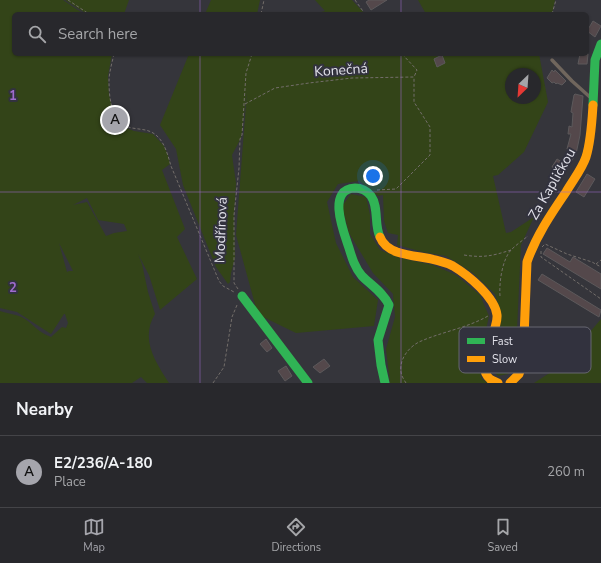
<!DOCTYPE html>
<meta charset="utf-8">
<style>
:root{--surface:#28282c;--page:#343438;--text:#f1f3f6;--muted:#a5a6a9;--line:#444448;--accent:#a5a5ac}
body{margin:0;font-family:"Nunito Sans",sans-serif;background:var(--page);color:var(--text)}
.compass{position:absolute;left:505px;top:68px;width:36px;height:36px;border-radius:50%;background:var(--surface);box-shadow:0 1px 3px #0004;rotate:205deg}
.you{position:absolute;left:373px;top:176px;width:14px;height:14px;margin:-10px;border:3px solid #fff;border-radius:50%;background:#1a73e8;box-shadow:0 0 0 6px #1a73e833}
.badge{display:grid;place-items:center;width:26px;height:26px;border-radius:50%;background:var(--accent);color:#111;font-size:13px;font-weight:700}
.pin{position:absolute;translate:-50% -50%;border:2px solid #fff;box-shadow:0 1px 4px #0006}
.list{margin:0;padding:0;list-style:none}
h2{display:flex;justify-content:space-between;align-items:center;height:52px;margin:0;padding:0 16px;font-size:17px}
h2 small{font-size:13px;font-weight:400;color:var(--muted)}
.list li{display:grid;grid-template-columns:26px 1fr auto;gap:12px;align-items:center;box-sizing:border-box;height:72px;padding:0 16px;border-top:1px solid var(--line)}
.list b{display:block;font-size:15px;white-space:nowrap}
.list p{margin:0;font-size:13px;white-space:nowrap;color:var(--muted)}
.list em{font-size:13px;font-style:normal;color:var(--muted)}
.icon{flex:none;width:22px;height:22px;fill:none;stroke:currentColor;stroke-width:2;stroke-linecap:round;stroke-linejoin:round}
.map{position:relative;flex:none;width:601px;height:383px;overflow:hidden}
.search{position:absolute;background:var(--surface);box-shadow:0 1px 3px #0004;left:12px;right:12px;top:12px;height:44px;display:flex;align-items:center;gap:10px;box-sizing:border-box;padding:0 14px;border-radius:6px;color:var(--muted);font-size:15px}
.sheet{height:124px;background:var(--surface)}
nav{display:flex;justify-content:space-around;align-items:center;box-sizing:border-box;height:56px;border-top:1px solid var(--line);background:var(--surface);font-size:11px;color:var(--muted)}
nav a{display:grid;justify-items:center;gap:2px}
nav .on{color:var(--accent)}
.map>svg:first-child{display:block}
</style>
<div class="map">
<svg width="601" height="383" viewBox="0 0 601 383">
<rect width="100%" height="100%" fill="#35353b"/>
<g fill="#334418" fill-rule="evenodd">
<path d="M0,0H63L84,14H14V54H112L108,76L109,95L114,114L121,126L134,131L153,134L164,146L168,155L170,164L162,170L185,229L177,237L197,279L160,310L149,275L138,254L142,264L148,292L155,314C140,339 155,361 169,383H147L141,377L132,383H0V311C8,314 17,314 25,319C35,326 38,332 51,337L62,327L66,328L68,323L65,314H64L51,334L17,312L0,308ZM87,198L98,220L124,224L127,231L114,233L106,236L87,202L73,205ZM59,243L73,271H69L67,272Z"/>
<path d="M65,0H129L124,14H87Z"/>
<path d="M211,0H260L257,14H205Z"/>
<path d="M315,0H352L365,14H313L325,11Z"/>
<path d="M418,0H555L552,14H426Z"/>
<path d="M189,54H539L548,102L524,152L498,175L493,176L506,233L511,232L534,217L521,245L516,351L514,360L508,374L498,376L492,369L500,331L501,313L495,294L473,273L446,256L423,252L397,245L398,235L388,233L384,221L383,195L378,196L359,181L338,184L327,202L336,243L353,277L378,300L374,326L296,333L261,316L256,308L236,235L247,91L242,132L241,138L232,155L236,183L234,215L235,258L231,273L230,282L228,284L216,267L183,185L176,149L160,125ZM511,74H535V98H511Z"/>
<path d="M351,194L366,197L370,215V234L380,250L400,258L433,265L456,275L480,295L489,316L478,366L482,379L488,383H390L386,349L395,317L393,294L373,273L349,233L342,206Z"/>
<path d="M601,319V383H534L562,365Z"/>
</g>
<g fill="#54484b" stroke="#5c595b">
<path d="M369,0H387L371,10L366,2Z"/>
<path d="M593,21L601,26L595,37L587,31Z"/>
<path d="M580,54H588L587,64H578Z"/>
<path d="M442,55L445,63L437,67L434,59Z"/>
<path d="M552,70L554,72L555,70L566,81L562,85L557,83L556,84L554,82L552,83L547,78Z"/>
<path d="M575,94L583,96L580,135L576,154L564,173L552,167L557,159L562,162L569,149H567L571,134H568L569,126L572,127L573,113L571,112L572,106L574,95Z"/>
<path d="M587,174L595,179L584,197L576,192Z"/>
<path d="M547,248L570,262L573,257L601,274V289L543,254Z"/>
<path d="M542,274L601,310L599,317L538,280Z"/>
<path d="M266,339L272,348L267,352L260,344Z"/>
<path d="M324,359L330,366L320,373L313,367Z"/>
<path d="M286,366L292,376L285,381L278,371Z"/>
</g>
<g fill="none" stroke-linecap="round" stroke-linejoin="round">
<g stroke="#736e6a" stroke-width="1" stroke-dasharray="3 2" stroke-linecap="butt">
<path d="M68,0L89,14"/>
<path d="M355,0L365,14"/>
<path d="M261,14L264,0"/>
<path d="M552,14L556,0"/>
<path d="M114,54C112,63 109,73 109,81C109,97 111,121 128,127C138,130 149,128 157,136C165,143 168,156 171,166L219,281L223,286L234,292"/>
<path d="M245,104L275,88L309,83L352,78L414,77L417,70L402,54"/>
<path d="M377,190L396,189L430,155V127L414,102V77"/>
<path d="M542,247L545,244L567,254L592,262L601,267"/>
<path d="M541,251V257L601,299"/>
<path d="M464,255C483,258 492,256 511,250"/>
<path d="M596,264L601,260"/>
<path d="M238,289L234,283V215L239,168L240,139L242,135L246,73L252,54"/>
<path d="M500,296C499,283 502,260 511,250C516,245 523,240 528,236"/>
<path d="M213,383L224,367L232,317L237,305"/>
<path d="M406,383C404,380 401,375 401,372C399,359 409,347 419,342C441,332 467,328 488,316"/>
</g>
<path stroke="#70665d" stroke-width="3.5" d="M552,60L572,81L591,98"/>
<g stroke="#30b455" stroke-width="9">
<path d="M593,105L595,60L601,44"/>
<path d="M380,237C374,225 379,207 371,196C367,191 361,188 355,188C326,189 344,233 349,248C352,258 355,268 362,276C372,286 383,292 389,305L378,340L381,365L385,383"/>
<path d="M242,296L308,383"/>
</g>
<g stroke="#ff9f0a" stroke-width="9">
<path d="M380,237C383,245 389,249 397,252C415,258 436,257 453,266C468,275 495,297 497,315C499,332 473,364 490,379C492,381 496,382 498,383"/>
<path d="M510,383L519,374L523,363L527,262C536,236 551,214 566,192C573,180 582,169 586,157C591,141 592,121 593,105"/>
</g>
</g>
<path fill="none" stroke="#9f6bce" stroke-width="1" stroke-opacity="0.55" d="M200,0V14M401,0V14M200,54V383M401,54V383M0,192H601"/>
<g text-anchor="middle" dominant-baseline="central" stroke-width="4" stroke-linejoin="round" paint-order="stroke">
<g font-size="14" fill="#e1e1e9" stroke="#32323e">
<text transform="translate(341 70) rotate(-4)">Konečná</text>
<text transform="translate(552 184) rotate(-60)">Za Kapličkou</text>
<text transform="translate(221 230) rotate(-88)">Modřínová</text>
</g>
</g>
<rect x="459" y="327" width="132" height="46" rx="6" fill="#32323e" stroke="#676771" stroke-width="1"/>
<rect x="467" y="338" width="18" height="6" fill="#30b455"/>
<rect x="467" y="356" width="18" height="6" fill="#ff9f0a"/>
<g font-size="11" fill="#e1e1e9">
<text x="492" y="345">Fast</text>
<text x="492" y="363">Slow</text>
</g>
<g font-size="13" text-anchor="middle" font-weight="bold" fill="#9f6bce" stroke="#32323e" stroke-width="4" stroke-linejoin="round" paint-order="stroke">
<text x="13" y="100">1</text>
<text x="13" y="292">2</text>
</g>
</svg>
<svg class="compass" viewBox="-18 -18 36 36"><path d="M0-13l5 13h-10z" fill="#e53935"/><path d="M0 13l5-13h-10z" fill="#a5a6a9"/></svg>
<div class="you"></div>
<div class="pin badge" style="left:115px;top:120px">A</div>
<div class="search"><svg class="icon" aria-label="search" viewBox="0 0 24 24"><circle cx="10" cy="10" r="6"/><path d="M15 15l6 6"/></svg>Search here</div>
</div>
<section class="sheet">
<h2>Nearby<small></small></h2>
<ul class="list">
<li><span class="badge">A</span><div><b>E2/236/A-180</b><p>Place</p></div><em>260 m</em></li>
</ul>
</section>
<nav>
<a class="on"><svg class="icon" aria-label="map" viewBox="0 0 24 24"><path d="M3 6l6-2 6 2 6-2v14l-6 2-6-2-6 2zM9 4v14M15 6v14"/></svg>Map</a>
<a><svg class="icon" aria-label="directions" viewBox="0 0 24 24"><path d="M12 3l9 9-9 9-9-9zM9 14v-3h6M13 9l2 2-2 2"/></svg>Directions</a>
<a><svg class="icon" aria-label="saved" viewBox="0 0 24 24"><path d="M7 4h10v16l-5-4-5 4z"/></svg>Saved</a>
</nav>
